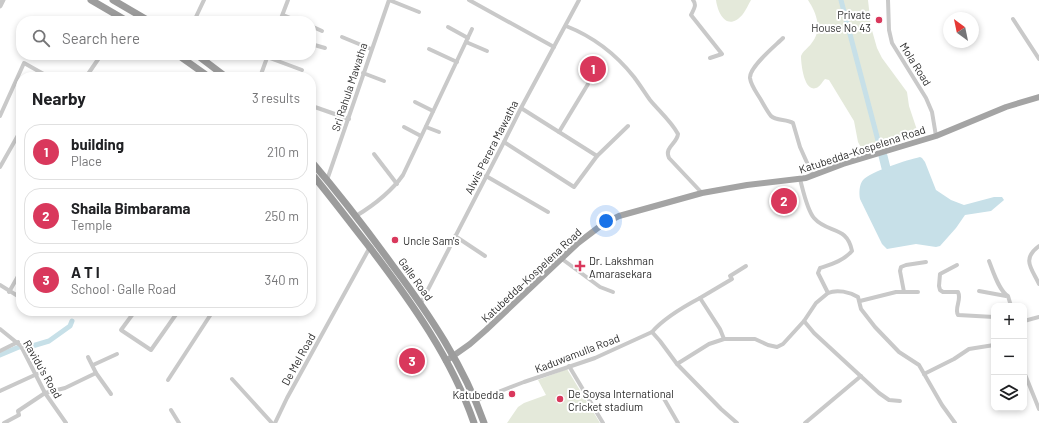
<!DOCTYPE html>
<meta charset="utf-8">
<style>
:root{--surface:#fff;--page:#f2f2f2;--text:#202124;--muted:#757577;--line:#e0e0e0;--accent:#d9385c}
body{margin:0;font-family:Barlow,sans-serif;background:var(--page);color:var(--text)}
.controls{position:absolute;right:12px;bottom:12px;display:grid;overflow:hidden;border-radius:8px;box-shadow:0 2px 6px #0003}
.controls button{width:36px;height:36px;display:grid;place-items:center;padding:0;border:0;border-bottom:1px solid var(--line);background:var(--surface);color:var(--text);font:20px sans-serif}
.compass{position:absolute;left:943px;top:12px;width:36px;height:36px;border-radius:50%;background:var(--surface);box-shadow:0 2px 6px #0003;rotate:327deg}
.you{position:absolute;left:606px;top:221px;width:14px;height:14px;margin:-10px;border:3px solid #fff;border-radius:50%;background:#1a73e8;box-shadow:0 0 0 6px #1a73e833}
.badge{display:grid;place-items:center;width:26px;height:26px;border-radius:50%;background:var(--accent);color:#fff;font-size:13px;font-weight:700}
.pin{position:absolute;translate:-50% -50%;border:2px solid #fff;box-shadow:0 1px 4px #0006}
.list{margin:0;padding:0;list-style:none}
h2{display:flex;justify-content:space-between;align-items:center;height:52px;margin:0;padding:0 16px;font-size:17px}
h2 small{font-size:13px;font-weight:400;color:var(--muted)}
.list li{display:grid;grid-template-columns:26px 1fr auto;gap:12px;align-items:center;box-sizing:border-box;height:56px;margin:0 8px 8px;padding:0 8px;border:1px solid var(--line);border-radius:16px}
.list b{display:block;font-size:15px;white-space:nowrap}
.list p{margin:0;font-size:13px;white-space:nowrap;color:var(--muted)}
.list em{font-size:13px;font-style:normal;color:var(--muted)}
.icon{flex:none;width:22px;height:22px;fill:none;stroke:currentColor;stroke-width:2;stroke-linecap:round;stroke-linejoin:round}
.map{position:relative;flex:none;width:1039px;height:423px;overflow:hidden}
.search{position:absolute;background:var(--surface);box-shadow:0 2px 6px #0003;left:16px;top:16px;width:300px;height:44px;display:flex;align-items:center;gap:10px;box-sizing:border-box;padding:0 14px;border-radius:16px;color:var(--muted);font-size:15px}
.panel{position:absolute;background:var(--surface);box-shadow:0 2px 6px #0003;left:16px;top:72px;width:300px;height:244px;border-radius:16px}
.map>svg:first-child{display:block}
</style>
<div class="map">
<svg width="1039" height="423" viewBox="0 0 1039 423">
<rect width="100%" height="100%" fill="#fff"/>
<g fill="#e4e9da">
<path d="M716,0H751C748,5 746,10 743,14C728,32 718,15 716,0Z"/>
<path d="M808,0H868L871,27L877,48L882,58L907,92L909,106L917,130L916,135L914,137L867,152L863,151L858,142L854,121L829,80L825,79C822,82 820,87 816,88C804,92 801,64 801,56C803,51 808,48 811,44C823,30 817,14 808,0Z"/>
<path d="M567,369L600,423H507L518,407L524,403L546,395L538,380Z"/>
</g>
<path fill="#c7e0e8" d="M920,157L922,158L925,162L936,190L951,200L964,205L994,197H1002L1004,200L991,211L965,215L956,228L940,246L936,247L916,244L887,249L882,244L860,199C859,193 859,185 863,180C872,171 907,160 920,157Z"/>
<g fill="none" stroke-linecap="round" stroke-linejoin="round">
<g stroke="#c7e0e8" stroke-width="5">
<path d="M841,0L880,148"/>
<path d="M0,355L19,347H29L49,341L70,326L72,321"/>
</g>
<path stroke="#c7e0e8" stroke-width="9" d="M883,156L886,168"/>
<g stroke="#c9c9c9" stroke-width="4">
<path d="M389,0L419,12"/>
<path d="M469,0L554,47"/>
<path d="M693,0C697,5 694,9 691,15L722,54L710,58"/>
<path d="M888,0L889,30L892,43L926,98L932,112L936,136"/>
<path d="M283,15L298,21"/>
<path d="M1013,19L1039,59"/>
<path d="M194,21L204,0"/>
<path d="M280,21L288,0"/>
<path d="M311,26L322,31"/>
<path d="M566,26C594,37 615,53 634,77C640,85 645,93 650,100C659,111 671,121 678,134C677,144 664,147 669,158L702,193"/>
<path d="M448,27L468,38"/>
<path d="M342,37L371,49"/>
<path d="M783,38C775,46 749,67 750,78C751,86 757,93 761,100C764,105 767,111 771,116C776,121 787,119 793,123L800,147L813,176"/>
<path d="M466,42L487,51"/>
<path d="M311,44L325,48"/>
<path d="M429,49L457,62"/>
<path d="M267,57L302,70"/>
<path d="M363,73L384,81"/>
<path d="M86,77L101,55"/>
<path d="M260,77L268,55"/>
<path d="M415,102L433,111"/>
<path d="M312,106L349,119"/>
<path d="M521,108L597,156"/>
<path d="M0,116L24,63L49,77"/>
<path d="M404,127L421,136"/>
<path d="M426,127L439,132"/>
<path d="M559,132L588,84"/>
<path d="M504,142L574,187L597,156L628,126"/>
<path d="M374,154L397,184"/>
<path d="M0,167L21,130"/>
<path d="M486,176L548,212"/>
<path d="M800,179C803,190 807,210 814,218C828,234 847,225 852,251C843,261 832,264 820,268L818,273L828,293C837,289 850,292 858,297L861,309L875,327L899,352L919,365L942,405L955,423"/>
<path d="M327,180L389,0"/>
<path d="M356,216C374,205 391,192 403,175L472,29"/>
<path d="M455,236L485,256"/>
<path d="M1039,246C1021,259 1032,269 1039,284"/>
<path d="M562,259L600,287L613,292"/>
<path d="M989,261C993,271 999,291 1008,296L1011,306"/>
<path d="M957,265L940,274L939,286L940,290L943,292H958C962,300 954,308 958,315L994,317"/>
<path d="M0,285L21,298"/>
<path d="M979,291L1006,296"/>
<path d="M9,292L21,271"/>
<path d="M904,292L900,271L901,267L906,265L926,262"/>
<path d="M700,298L732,279L730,276L746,266"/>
<path d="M860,301L896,292H918"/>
<path d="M421,303L504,142L521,108L579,0"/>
<path d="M135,311L121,330L151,350L177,313V311"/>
<path d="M804,321L814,333L879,393L889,400L900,401"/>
<path d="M1024,321L1039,317"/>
<path d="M0,329L21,346L45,393L66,423"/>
<path d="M652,332L660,341L677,364L721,409L737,423"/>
<path d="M0,351L18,342"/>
<path d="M88,357L96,373L111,394"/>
<path d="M677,364L709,344L724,339H755L768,345L777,347L783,344L804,321L816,303L828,293"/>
<path d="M93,365L117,354"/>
<path d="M569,366L603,423"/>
<path d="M1024,372L1039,409"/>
<path d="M924,374L954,359L969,349L994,345"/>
<path d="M232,379L272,423"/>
<path d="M168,380L213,311"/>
<path d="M0,391L37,374"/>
<path d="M663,397L678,423"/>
<path d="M475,401L524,382L595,358L652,332C664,318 683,307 700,298L720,329L724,339"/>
<path d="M171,410L179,423"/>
<path d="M4,423L19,415L18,411L45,393L65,388L96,373"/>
<path d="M275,423L287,398L370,247"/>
<path d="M805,423L861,376"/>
</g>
<path stroke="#c9c9c9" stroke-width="5" d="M0,6L3,0"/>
<path stroke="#a4a4a4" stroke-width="6" d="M446,361L470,344L486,330L578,243L603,224L619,216L702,193L747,185L806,178L843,164L936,136L1006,107L1039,97"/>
<g stroke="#9c9c9c" stroke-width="7">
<path d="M91,0L127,21"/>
<path d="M113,0L149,21"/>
<path d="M178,55L209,77"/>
<path d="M197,55L226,77"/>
<path d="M311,161C340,195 367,230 393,266C429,314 464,366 484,423"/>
<path d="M311,173C332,198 351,224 371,249C412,303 452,359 474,423"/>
</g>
</g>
<g fill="#d9385c" stroke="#fff" stroke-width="1.5">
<circle cx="879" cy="20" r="4"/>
<circle cx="395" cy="240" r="4"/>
<path d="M578 260h4v4h4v4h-4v4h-4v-4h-4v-4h4z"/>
<circle cx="512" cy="394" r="4"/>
<circle cx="560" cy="399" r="4"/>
</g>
<g text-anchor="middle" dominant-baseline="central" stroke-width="4" stroke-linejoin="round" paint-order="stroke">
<g font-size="11" fill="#2c2c2c" stroke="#fff" text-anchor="start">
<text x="871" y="14" text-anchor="end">Private<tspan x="871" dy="13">House No 43</tspan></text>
<text x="403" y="240">Uncle Sam's</text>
<text x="589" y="260">Dr. Lakshman<tspan x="589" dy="13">Amarasekara</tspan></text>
<text x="568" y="393">De Soysa International<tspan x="568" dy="13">Cricket stadium</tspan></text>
<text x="504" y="394" text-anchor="end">Katubedda</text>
</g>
<g font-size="11" fill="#2c2c2c" stroke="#fff">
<text transform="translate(916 64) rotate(58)">Mola Road</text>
<text transform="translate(349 87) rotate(-72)">Sri Rahula Mawatha</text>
<text transform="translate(491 147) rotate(-63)">Alwis Perera Mawatha</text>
<text transform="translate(862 149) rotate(-18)">Katubedda-Kospelena Road</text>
<text transform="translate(531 275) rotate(-43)">Katubedda-Kospelena Road</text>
<text transform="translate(416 279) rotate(54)">Galle Road</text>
<text transform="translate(577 353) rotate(-21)">Kaduwamulla Road</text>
<text transform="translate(298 359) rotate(-61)">De Mel Road</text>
<text transform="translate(43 369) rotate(60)">Ravidu's Road</text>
</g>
</g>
</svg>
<div class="controls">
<button>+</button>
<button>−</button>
<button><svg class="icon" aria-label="layers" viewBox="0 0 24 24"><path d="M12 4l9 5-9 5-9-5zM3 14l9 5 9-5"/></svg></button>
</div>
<svg class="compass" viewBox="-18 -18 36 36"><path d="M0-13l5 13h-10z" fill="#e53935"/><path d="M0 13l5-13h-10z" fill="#757577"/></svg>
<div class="you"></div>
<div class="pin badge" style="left:593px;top:69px">1</div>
<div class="pin badge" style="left:784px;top:201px">2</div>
<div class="pin badge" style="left:412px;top:361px">3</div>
<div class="search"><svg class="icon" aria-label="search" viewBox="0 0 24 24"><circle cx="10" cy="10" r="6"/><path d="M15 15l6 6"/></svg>Search here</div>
<section class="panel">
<h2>Nearby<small>3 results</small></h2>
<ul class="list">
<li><span class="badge">1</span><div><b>building</b><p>Place</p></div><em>210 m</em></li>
<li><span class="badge">2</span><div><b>Shaila Bimbarama</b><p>Temple</p></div><em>250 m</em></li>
<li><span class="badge">3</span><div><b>A T I</b><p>School · Galle Road</p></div><em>340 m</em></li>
</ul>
</section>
</div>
